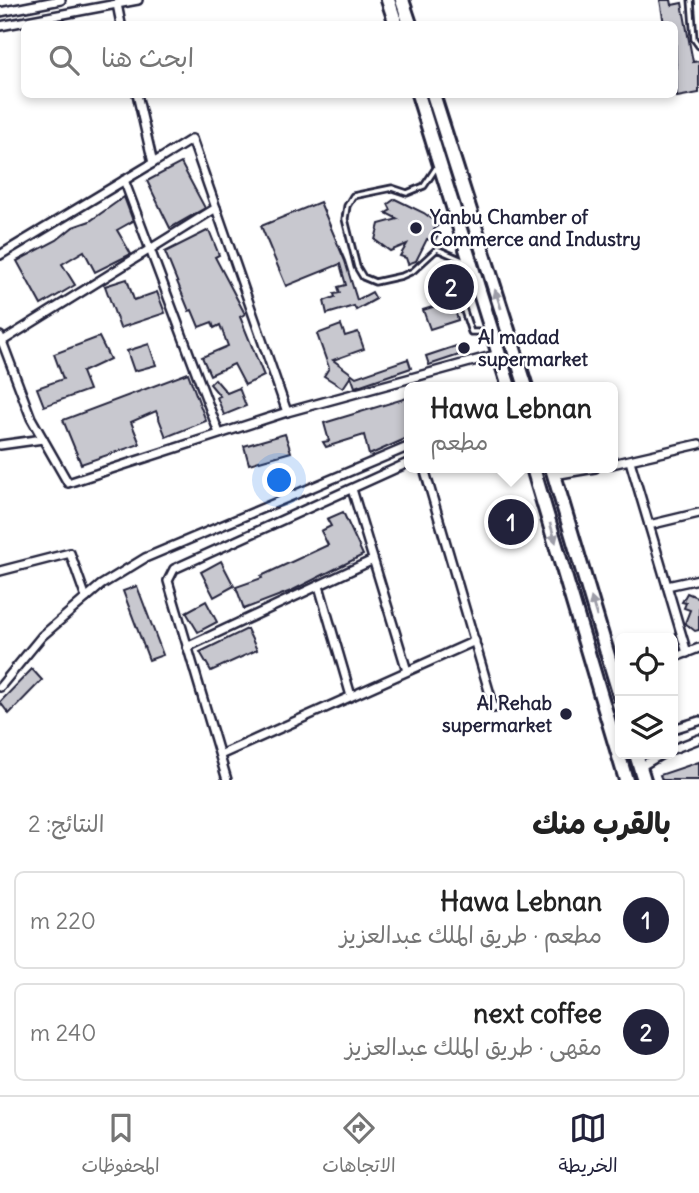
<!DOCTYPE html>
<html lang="ar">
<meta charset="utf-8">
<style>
:root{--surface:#fff;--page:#f2f2f2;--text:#222;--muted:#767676;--line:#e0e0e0;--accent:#22223b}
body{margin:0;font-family:Delius,"Playpen Sans Arabic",sans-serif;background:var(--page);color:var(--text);direction:rtl}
.controls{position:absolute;right:21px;bottom:21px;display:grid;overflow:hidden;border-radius:10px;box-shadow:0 4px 10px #0003}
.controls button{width:63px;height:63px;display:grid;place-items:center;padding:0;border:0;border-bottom:2px solid var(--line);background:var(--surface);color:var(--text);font:35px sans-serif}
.you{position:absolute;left:280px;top:481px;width:24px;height:24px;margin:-18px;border:5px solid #fff;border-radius:50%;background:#1a73e8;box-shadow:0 0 0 10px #1a73e833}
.badge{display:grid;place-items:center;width:46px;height:46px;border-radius:50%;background:var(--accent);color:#fff;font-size:23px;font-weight:700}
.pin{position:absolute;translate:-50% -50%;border:4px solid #fff;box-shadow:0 2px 7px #0006}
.popup{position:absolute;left:404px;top:382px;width:214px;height:91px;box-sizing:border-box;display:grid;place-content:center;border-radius:10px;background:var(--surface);filter:drop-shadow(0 2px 5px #0005);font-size:23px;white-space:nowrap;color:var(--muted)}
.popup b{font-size:26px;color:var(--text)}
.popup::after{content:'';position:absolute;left:50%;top:100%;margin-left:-14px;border:14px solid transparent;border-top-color:var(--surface)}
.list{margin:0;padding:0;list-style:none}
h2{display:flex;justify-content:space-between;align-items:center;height:91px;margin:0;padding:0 28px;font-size:30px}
h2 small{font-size:23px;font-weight:400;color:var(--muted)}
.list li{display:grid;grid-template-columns:46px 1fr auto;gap:21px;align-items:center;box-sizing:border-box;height:98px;margin:0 14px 14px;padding:0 14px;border:2px solid var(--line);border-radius:10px}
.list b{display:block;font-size:26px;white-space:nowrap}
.list p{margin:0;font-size:23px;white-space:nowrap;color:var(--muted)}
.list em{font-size:23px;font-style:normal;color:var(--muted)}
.icon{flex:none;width:38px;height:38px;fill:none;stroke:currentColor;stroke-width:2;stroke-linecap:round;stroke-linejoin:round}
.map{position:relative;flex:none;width:699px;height:780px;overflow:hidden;direction:ltr}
.search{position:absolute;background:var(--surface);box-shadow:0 4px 10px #0003;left:21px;right:21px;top:21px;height:77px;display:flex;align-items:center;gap:18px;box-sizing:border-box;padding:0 24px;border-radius:10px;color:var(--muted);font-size:26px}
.sheet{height:315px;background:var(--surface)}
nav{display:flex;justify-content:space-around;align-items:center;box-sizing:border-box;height:98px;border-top:2px solid var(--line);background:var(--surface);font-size:19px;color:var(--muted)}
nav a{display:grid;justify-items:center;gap:4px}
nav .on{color:var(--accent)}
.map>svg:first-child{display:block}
</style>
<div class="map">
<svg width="699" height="780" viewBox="0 0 699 780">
<rect width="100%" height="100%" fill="#fff"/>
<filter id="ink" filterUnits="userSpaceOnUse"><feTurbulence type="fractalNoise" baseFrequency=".0143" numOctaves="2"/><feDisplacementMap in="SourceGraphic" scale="14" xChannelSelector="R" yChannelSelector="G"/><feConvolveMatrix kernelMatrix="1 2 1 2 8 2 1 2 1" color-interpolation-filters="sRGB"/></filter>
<g filter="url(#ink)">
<g fill="#c8c8cf" stroke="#22223b" stroke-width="2">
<path d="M660,0H671L672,5L682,3L693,62L699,61V93L677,97L675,24H664Z"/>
<path d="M181,163L205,208L170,228L147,181Z"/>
<path d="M124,197L133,221L117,230L131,254L95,272L84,251L62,264L75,285L41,305L17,261L57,240L73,227L90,221Z"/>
<path d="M395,199L424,213L439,224L434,230L439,233L434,242L427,239L416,261L408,264L406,258L400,256L407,244L390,251L375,240L379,224L398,219L386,213L391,210L388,204Z"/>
<path d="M320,202L345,261L357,300L372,292L376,299L356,310L354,306L327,314L324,301L335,297L334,294L340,293L338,287L346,285L340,264L286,286L261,226Z"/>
<path d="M209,230L219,255L215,257L245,314L240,317L264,376L245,385L234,364L210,375L202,357L228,346L220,325L214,328L212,322L199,327L192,310L189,311L165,252Z"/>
<path d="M127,279L134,300L157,292L165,313L120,328L105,286Z"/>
<path d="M452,301L458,320L430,329L423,310Z"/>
<path d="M341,325L345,336L358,332L364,349L333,360L356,377L408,359L411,368L355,387L351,376L343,388L324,376L329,368L317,334Z"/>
<path d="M99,337L110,359L82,372L89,390L44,406L37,388L63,379L54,354Z"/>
<path d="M149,344L156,365L134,371L127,351Z"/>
<path d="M456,346L459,355L429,365L426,356Z"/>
<path d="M188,373L206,421L166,437L156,411L131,422L140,444L81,464L63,420Z"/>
<path d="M215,379L227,393L239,388L246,406L224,415L217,397L220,396L210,384Z"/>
<path d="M410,397V436L405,439L369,455L364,435L326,447L323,442L329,441L324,423Z"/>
<path d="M285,434L291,452L249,464L244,446Z"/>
<path d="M343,512L363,555L291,591L244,609L236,587L262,578L261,576L328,545L321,531L331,526L327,519Z"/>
<path d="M221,561L234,586L214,597L201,572Z"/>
<path d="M137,586L163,655L149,660L123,591Z"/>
<path d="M687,593L699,598V630L695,631L685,623L690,610L684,608L686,603L682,602Z"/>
<path d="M206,601L217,622L198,632L186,612Z"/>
<path d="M247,629L257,650L211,671L200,652Z"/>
<path d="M32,669L42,680L9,714L0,702Z"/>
<path d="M699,762V780H662L660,775Z"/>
</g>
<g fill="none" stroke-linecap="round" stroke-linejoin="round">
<defs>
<g id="service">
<path d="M691,0L694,39L699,46"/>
<path d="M436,168L424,186L407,193L392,188L353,196L347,206L345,219L357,267L363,277L375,282L402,276L413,271L437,249L467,262"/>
<path d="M471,277L458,293L471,332H490"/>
</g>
<g id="minor">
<path d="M117,4L121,24"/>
<path d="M0,12L61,0"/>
<path d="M0,26L138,0"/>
<path d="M153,163L192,139L287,412"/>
<path d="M124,180L219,433"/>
<path d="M0,255L153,163L137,94"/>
<path d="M0,336L31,418L68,483L287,412L499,354"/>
<path d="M1,342L216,208"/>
<path d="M0,445L43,439"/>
<path d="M630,461L687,653"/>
<path d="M612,464L699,444"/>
<path d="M424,468L494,708"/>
<path d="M554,475L595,468"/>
<path d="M352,489L407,671"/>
<path d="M649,525L699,513"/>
<path d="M0,571L70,553L86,598"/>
<path d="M319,586L351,696"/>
<path d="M667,586L699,579"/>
<path d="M187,647L373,560"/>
<path d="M673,658L699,648"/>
<path d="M0,687L42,636L101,585L145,558L410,446"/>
<path d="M673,729L699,721"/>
<path d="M673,749L699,739"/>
<path d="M220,755L475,641"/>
<path d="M640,767L662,754"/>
<path d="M227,780L168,581L174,569L410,462"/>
</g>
<g id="trunk">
<path d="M388,0L396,24"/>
<path d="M402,0L410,24"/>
<path d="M418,94L509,387"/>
<path d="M433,94L526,387"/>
<path d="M533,468L626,780"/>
<path d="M552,468L620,696"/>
<path d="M636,754L644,780"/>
</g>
</defs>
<use href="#service" stroke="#22223b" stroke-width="9"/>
<use href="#minor" stroke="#22223b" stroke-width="12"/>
<use href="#trunk" stroke="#22223b" stroke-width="18"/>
<use href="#service" stroke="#fff" stroke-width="3.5"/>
<use href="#minor" stroke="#fff" stroke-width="7"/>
<use href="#trunk" stroke="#fff" stroke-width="12"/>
</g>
<defs><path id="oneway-solid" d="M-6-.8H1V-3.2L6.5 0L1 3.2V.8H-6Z" transform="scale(1.75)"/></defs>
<g fill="#9c9ca7">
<use href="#oneway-solid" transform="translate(498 299) rotate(-108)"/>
<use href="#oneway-solid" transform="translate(553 533) rotate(73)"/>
<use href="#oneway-solid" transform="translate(594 607) rotate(-107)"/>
</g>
</g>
<g fill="#22223b" stroke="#fff" stroke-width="2.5">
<circle cx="416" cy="228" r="7"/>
<circle cx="464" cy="348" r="7"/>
<circle cx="566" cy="714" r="7"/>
</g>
<g text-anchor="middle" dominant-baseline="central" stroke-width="5" stroke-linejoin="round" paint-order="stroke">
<g font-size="19" font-weight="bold" fill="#22223b" stroke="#fff" text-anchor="start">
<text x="430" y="217">Yanbu Chamber of<tspan x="430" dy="22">Commerce and Industry</tspan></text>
<text x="478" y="337">Al madad<tspan x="478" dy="22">supermarket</tspan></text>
<text x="552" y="703" text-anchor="end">Al Rehab<tspan x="552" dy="22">supermarket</tspan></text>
</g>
</g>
</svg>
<div class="controls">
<button><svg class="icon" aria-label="locate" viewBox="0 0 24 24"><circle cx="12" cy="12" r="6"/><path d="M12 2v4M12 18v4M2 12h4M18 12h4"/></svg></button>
<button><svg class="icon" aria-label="layers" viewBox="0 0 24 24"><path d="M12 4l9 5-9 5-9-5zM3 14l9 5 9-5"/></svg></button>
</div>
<div class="you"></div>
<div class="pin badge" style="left:511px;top:522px">1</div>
<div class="popup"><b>Hawa Lebnan</b>مطعم</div>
<div class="pin badge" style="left:451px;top:287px">2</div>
<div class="search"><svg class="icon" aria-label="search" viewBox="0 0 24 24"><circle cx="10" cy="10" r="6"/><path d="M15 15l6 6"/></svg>ابحث هنا</div>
</div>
<section class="sheet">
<h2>بالقرب منك<small>النتائج: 2</small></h2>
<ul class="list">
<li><span class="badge">1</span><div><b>Hawa Lebnan</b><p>مطعم · طريق الملك عبدالعزيز</p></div><em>220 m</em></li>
<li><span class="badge">2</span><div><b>next coffee</b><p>مقهى · طريق الملك عبدالعزيز</p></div><em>240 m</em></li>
</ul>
</section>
<nav>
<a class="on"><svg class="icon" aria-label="map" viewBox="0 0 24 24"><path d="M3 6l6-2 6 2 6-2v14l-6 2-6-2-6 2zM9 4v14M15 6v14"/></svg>الخريطة</a>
<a><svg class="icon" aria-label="directions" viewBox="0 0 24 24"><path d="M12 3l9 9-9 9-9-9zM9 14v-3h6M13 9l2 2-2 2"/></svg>الاتجاهات</a>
<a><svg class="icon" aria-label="saved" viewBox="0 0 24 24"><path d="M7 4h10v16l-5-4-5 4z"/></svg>المحفوظات</a>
</nav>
